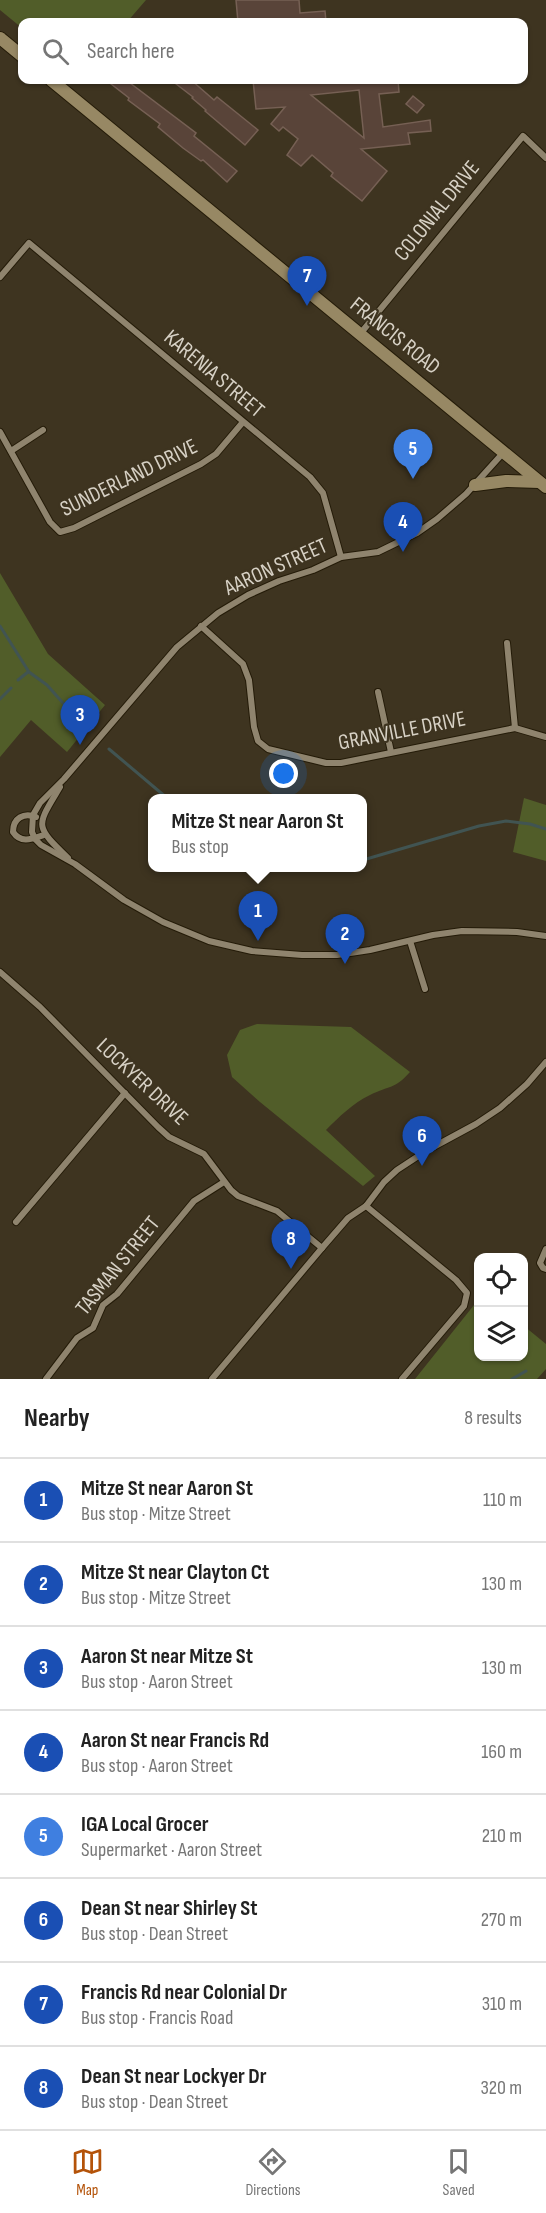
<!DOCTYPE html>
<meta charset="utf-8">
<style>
:root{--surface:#fff;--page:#f6f6f6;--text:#222;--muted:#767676;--line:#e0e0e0;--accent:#b45309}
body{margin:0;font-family:"Sofia Sans Condensed",sans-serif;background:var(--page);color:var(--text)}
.controls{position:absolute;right:18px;bottom:18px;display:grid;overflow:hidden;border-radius:12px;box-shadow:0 2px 4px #0004}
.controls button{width:54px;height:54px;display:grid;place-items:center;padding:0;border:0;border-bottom:2px solid var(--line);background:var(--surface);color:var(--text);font:30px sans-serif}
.you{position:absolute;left:284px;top:774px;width:21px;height:21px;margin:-15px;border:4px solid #fff;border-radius:50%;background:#1a73e8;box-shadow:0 0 0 9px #1a73e833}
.badge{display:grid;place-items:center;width:39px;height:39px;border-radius:50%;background:var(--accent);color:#fff;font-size:20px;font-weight:700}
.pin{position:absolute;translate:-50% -50px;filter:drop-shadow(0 2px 3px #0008)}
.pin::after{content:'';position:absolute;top:32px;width:21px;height:18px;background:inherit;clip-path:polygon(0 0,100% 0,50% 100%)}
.popup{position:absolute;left:148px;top:794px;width:219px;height:78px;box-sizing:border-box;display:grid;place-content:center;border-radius:12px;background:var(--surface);filter:drop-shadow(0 2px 4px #0005);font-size:20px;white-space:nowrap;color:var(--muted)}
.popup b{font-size:22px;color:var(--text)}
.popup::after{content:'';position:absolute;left:50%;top:100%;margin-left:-12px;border:12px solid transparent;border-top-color:var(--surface)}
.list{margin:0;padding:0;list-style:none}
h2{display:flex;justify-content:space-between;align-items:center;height:78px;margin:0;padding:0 24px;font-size:26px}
h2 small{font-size:20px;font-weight:400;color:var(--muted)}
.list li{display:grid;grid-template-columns:39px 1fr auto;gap:18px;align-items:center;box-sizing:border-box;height:84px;padding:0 24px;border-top:2px solid var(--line)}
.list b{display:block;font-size:22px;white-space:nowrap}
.list p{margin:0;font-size:20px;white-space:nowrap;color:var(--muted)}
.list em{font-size:20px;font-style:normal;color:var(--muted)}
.icon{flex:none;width:33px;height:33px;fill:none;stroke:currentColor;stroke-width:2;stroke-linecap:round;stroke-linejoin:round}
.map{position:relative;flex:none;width:546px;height:1379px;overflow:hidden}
.search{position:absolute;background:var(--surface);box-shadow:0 2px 4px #0004;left:18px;right:18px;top:18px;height:66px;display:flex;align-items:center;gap:15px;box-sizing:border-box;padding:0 21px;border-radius:12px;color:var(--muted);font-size:22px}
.sheet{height:750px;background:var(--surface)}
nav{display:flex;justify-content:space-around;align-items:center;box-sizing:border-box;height:84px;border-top:2px solid var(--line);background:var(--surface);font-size:16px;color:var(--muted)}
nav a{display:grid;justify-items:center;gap:3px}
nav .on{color:var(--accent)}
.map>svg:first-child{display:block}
</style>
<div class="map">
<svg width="546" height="1379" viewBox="0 0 546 1379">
<rect width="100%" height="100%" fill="#3e3420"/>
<g fill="#515d29">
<path d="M0,0H146L127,22H22V28L0,10Z"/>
<path d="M0,573L48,654L105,705L67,752L31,720L0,757Z"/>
<path d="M524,798L546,805V861L513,852Z"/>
<path d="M257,1024L351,1027L410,1072C394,1090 390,1085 370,1095C353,1103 339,1117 326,1130L375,1176L363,1186L260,1102L232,1077L227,1055L240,1030Z"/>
<path d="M478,1300V1356H524V1326L546,1344V1369L537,1379H415Z"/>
</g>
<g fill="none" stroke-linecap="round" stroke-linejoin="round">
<g stroke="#415452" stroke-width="3">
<path d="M0,626L29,672L47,685L86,729"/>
<path d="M18,680L28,672"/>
<path d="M0,699L11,688"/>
<path d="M109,749L167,798"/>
<path d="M363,860L479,826L506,821L530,824L546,829"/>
<path d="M512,1379L526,1371"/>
</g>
</g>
<g fill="#594439" stroke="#766054" stroke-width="1.5" fill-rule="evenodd">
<path d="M236,0H299L300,13L325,11L326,22H238Z"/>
<path d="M106,80H126L196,133L194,136L237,171L227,182L203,160L201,161L183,148L158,127L160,124L128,100L129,98Z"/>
<path d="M171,80H191L214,100L217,97L258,130L245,145L205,111L206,110L192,98L193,97Z"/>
<path d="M253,80H398L399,92L379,94L383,127L430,120L431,131L408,133L410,144L361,149L387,171L362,201L331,176L333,173L312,155L301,166L287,155L298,139L283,127L279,131L271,124L285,107L256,109ZM359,90L364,138L311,95Z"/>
<path d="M413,96L424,105L417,113L406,104Z"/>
</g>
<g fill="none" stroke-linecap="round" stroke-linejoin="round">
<defs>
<g id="street">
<path d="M0,277L29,243L310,477L323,493L341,557"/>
<path d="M360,334L523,136L546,158"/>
<path d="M0,432L50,522L60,532L74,528L201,464L216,454L243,422"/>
<path d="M11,451L43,430"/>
<path d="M503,453L466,494L437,519L417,533L378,552L341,557L313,570L279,581L248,595L218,613L177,647L64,779L40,803L33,815L32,832L35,839L41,845L75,864L124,900L163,922L209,941L252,951L302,955H337L370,950L433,935L462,931L517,932L546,936"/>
<path d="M201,626L243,664L249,680L254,727L258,741L268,749L326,763H341L515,728L546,737"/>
<path d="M507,643L515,728"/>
<path d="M378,692L391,752"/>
<path d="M60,787C36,827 34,825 68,858"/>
<path d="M36,817C24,812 13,818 13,832C21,844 32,839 44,835"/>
<path d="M410,941L425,989"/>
<path d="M0,972L40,1007L158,1127L169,1137L204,1154L231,1190L238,1196L277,1211L322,1248"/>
<path d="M366,1206L456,1280L467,1293L464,1306L402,1379"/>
<path d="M16,1222L125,1093"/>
<path d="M546,1249L540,1263L543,1268L546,1269"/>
<path d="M46,1379L77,1338L93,1328L103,1305L117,1294L194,1201L224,1182"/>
<path d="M212,1379L322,1248L348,1218L366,1206L384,1182L397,1170L426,1151L476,1124L500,1108L527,1084L546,1062"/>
</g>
<g id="secondary">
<path d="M0,38L22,56"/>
<path d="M51,80L546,487"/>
<path d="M475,485L506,481L539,482"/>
</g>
</defs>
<use href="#street" stroke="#241b08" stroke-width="8"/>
<use href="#secondary" stroke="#241b08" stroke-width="14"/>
<use href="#street" stroke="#8f846e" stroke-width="6"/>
<use href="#secondary" stroke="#978864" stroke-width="12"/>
</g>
<g text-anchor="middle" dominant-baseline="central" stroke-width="4.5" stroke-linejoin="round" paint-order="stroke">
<g font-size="22" fill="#d7d1c5" stroke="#3e3420">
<text transform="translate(437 211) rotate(-51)">COLONIAL DRIVE</text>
<text transform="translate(395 336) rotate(39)">FRANCIS ROAD</text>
<text transform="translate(214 374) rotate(40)">KARENIA STREET</text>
<text transform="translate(129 478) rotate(-26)">SUNDERLAND DRIVE</text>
<text transform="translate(276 567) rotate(-24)">AARON STREET</text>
<text transform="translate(402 731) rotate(-11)">GRANVILLE DRIVE</text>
<text transform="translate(142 1082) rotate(43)">LOCKYER DRIVE</text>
<text transform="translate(118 1266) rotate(-51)">TASMAN STREET</text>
</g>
</g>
</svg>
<div class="controls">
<button><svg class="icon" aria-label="locate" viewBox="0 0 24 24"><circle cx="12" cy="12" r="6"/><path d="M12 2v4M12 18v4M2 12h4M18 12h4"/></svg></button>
<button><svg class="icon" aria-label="layers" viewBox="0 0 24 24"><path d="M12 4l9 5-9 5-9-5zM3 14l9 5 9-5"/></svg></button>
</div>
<div class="you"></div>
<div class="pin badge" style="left:258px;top:941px;background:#1a4fb4">1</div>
<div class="popup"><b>Mitze St near Aaron St</b>Bus stop</div>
<div class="pin badge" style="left:345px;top:964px;background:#1a4fb4">2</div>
<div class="pin badge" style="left:80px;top:745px;background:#1a4fb4">3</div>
<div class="pin badge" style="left:403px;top:552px;background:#1a4fb4">4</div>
<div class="pin badge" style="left:413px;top:479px;background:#3f7fe0">5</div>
<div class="pin badge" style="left:422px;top:1166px;background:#1a4fb4">6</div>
<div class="pin badge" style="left:307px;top:306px;background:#1a4fb4">7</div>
<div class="pin badge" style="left:291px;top:1269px;background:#1a4fb4">8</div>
<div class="search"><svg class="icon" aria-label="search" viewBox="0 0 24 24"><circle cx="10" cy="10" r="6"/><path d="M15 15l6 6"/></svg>Search here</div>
</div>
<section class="sheet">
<h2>Nearby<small>8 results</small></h2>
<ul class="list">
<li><span class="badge" style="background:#1a4fb4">1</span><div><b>Mitze St near Aaron St</b><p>Bus stop · Mitze Street</p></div><em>110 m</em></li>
<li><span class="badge" style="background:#1a4fb4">2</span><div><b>Mitze St near Clayton Ct</b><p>Bus stop · Mitze Street</p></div><em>130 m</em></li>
<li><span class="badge" style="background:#1a4fb4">3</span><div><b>Aaron St near Mitze St</b><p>Bus stop · Aaron Street</p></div><em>130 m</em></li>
<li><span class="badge" style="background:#1a4fb4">4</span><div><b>Aaron St near Francis Rd</b><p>Bus stop · Aaron Street</p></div><em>160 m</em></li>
<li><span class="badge" style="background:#3f7fe0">5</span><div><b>IGA Local Grocer</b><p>Supermarket · Aaron Street</p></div><em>210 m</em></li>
<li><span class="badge" style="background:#1a4fb4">6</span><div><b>Dean St near Shirley St</b><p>Bus stop · Dean Street</p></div><em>270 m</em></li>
<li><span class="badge" style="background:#1a4fb4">7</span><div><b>Francis Rd near Colonial Dr</b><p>Bus stop · Francis Road</p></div><em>310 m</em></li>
<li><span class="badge" style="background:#1a4fb4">8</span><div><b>Dean St near Lockyer Dr</b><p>Bus stop · Dean Street</p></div><em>320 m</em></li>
</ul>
</section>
<nav>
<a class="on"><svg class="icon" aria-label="map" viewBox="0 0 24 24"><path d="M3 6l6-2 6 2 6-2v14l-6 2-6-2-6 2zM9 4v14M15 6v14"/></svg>Map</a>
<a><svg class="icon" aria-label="directions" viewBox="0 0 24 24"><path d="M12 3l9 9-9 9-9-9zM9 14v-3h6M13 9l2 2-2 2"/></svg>Directions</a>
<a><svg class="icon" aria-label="saved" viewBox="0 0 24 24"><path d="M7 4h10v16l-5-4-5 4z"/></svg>Saved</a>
</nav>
